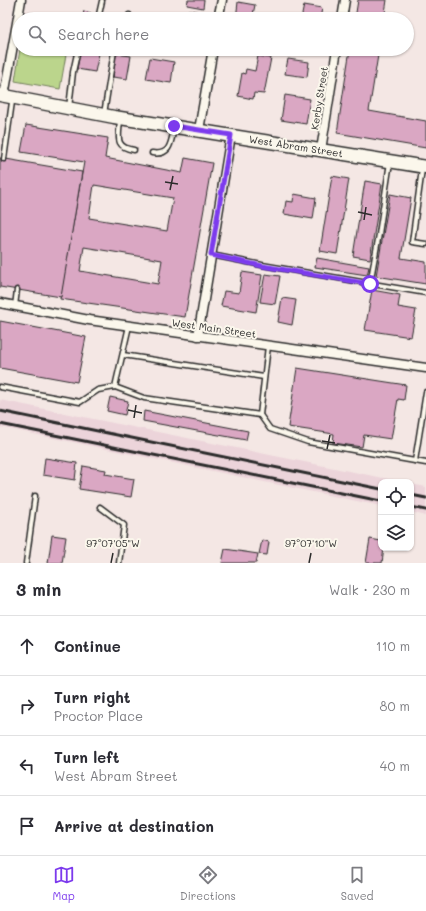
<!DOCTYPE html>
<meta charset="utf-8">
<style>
:root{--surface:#fff;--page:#f2f2f3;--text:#2b2b33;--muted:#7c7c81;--line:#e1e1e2;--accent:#7c3aed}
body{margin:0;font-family:Mali,sans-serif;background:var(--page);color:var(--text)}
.controls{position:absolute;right:12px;bottom:12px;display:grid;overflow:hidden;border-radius:8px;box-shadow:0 1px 3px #0004}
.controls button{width:36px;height:36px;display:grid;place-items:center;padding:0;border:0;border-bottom:1px solid var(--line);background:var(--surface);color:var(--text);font:20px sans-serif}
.stop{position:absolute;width:12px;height:12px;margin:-9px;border:3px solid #7c3aed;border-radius:50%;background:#fff}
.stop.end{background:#7c3aed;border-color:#fff;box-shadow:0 1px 4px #0008}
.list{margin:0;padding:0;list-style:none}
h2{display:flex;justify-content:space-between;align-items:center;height:52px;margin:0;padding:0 16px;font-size:17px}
h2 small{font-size:13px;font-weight:400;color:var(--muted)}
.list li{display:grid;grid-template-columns:26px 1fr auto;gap:12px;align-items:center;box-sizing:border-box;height:60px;padding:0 16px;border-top:1px solid var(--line)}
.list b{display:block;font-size:15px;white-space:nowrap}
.list p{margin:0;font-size:13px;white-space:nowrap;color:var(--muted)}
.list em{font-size:13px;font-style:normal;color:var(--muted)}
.icon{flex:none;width:22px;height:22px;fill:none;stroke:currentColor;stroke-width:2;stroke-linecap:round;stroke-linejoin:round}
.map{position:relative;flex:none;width:426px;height:563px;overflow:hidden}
.search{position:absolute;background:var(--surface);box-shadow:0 1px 3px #0004;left:12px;right:12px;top:12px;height:44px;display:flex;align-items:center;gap:10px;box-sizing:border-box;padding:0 14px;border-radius:22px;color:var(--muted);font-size:15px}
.sheet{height:292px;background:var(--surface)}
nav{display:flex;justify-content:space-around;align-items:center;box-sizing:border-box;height:56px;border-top:1px solid var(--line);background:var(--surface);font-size:11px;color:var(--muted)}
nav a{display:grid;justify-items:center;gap:2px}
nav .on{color:var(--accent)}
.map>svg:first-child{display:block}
</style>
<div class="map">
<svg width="426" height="563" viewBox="0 0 426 563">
<rect width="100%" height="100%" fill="#f4e7e4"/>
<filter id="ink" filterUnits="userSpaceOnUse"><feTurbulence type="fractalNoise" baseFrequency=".025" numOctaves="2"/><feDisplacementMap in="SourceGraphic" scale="8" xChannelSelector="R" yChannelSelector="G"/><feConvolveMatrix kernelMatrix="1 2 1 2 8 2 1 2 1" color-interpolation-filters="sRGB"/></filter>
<g filter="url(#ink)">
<g fill="#ecd4da">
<path d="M0,400L403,482H381V506L0,427Z"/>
<path d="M411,484L426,487V516L411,512Z"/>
</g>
<path fill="#bbd58c" stroke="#73805c" d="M20,49H67L60,89L15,81Z"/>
<g fill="#daa7c3" stroke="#2b2b2b" fill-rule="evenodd">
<path d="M188,0H204L203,8L187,5Z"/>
<path d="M358,0H387L384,19H355Z"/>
<path d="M238,2L255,5L252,19H236Z"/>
<path d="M304,5L322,8L320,19H301Z"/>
<path d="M188,10L201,12L200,19H187Z"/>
<path d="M84,11L91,13L90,19H82Z"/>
<path d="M81,49H100L95,72L77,69Z"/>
<path d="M298,49H316L315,54L298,51Z"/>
<path d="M350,49H379L369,111L426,121V148L337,133Z"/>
<path d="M116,54L131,56L127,79L113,77Z"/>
<path d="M258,56L271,58L264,94L254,93L253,99L238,96L242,73L245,74L246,69L255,71Z"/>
<path d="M150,58L174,62L171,83L146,79Z"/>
<path d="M288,59L309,62L307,77L285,74Z"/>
<path d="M285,95L310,99L306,124L281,120Z"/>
<path d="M26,125L108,138L105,158L182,173L185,158L212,163L185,317L60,299L84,162L21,152ZM94,185L173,198L167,231L89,218ZM84,247L162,260L158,284L80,271Z"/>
<path d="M0,158L82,172L61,297L0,287Z"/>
<path d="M332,176L349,179L337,254L320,251Z"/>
<path d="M365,181L382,184L370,259L353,256Z"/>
<path d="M294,194L316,198L313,219L284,214L286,201L293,202Z"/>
<path d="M390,194L411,198L401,258L426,262V284L376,276Z"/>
<path d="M317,258L369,267L367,275L315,267Z"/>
<path d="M242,272L262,275L256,312L221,306L224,291L239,293Z"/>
<path d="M265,274L280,276L275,304L260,302Z"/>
<path d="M372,290L400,295L398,307L416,310L411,337L365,330Z"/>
<path d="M282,298L296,300L292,325L278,322Z"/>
<path d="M0,321L86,337L77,382L0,368Z"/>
<path d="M297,368L406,385L404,400L398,399L391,439L364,435L362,447L333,443L334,434L288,427Z"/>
<path d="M110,397L128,401L125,415L107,411Z"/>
<path d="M144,411L248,431L246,440L143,421Z"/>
<path d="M45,458L77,463L75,480L43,475Z"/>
<path d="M83,466L106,470L105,474L134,479L131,497L79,489Z"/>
<path d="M52,535L66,537L62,563H48Z"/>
<path d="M370,539L381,541V548H384L382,563H366Z"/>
<path d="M262,540L269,542L267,555L259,554Z"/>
<path d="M225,549L258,554L256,563H222Z"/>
</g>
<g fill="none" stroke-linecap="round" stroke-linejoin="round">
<defs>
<g id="service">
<path d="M98,19L102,1"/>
<path d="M128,19L129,15"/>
<path d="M69,108L73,72L78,49"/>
<path d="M104,114L114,51L116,49"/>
<path d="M120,120C119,137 114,147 134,150"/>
<path d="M152,153C171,156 171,142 174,128"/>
<path d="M4,159L12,102L11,100"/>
<path d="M422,169L412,242L426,244"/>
<path d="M211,255L262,265L426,293"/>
<path d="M370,284L379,234L390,162"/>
<path d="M15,306L17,290"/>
<path d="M123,355L264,377"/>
<path d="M0,387L80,402L98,390L115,387L129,326"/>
<path d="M115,387L144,398L260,415L268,346"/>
<path d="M260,415L270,429L308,442L426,463"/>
<path d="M415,461L426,392"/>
<path d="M100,507L124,525L119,563"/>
<path d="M26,563L35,496"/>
</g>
<g id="minor">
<path d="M218,19L222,0"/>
<path d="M342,19L345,0"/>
<path d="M4,96L21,0"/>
<path d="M199,130L213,49"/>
<path d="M321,150L337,49"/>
<path d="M0,303L89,320L426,368"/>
<path d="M198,336L231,135"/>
</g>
<path id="secondary" d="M0,95L114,117L426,167"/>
</defs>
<use href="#service" stroke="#2b2b2b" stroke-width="7"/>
<use href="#minor" stroke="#2b2b2b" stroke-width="11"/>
<use href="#secondary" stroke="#2b2b2b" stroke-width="15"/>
<use href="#service" stroke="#fbf7ec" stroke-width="4"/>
<use href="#minor" stroke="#fbf7ec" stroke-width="8"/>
<use href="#secondary" stroke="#fbf7ec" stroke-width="12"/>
<g stroke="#2b2b2b" stroke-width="3">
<path d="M0,411L381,489"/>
<path d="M0,424L381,501"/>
<path d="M411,495L426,498"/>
<path d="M411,507L426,510"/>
</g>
</g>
</g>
<g fill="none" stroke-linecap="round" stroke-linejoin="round" filter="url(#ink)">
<path stroke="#7c3aed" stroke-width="5" d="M174,126L231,135L211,255L262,266L370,284"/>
</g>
<path fill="none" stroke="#2b2b2b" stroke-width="1.5" d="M165,182L178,184M170,190L173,176M358,212L372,215M364,220L366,207M128,410L142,413M134,418L136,405M322,441L335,443M327,449L330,435M111,563L113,553M309,563L311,553"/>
<g text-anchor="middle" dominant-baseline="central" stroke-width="4" stroke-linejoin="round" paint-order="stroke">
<g font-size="10" fill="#2b2b2b" stroke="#fbf7ec">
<text transform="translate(319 98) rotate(-81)">Kerby Street</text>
<text transform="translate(296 146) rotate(9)">West Abram Street</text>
<text transform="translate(214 328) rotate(8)">West Main Street</text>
</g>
</g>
<g font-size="10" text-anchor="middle" fill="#2b2b2b" stroke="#fbf7ec" stroke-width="4" stroke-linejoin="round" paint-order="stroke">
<text x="113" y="547">97°07'05"W</text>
<text x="311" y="547">97°07'10"W</text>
</g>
</svg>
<div class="controls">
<button><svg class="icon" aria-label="locate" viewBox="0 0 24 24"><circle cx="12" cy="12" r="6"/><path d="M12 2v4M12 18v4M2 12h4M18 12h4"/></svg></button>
<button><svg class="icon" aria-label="layers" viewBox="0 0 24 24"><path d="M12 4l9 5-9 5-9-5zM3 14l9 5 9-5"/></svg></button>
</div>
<div class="stop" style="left:370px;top:284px"></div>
<div class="stop end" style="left:174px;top:126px"></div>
<div class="search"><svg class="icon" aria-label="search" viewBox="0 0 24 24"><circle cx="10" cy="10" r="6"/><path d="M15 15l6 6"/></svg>Search here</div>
</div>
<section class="sheet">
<h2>3 min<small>Walk · 230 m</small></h2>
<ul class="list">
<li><svg class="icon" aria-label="ahead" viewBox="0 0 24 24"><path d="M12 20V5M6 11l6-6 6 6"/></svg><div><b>Continue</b></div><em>110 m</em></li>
<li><svg class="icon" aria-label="right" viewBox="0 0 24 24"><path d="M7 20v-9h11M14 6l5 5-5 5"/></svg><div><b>Turn right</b><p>Proctor Place</p></div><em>80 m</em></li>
<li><svg class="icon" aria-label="left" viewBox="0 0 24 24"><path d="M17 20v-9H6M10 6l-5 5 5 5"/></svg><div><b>Turn left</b><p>West Abram Street</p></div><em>40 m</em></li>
<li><svg class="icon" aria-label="arrive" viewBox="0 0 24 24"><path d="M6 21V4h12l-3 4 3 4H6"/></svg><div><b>Arrive at destination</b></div></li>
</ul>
</section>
<nav>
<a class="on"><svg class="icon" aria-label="map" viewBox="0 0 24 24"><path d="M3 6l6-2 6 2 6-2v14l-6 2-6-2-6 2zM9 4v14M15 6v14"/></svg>Map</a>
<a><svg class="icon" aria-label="directions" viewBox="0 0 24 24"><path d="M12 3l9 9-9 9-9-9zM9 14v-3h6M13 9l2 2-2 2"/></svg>Directions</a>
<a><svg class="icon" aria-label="saved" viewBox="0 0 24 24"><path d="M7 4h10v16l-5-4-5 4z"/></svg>Saved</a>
</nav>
